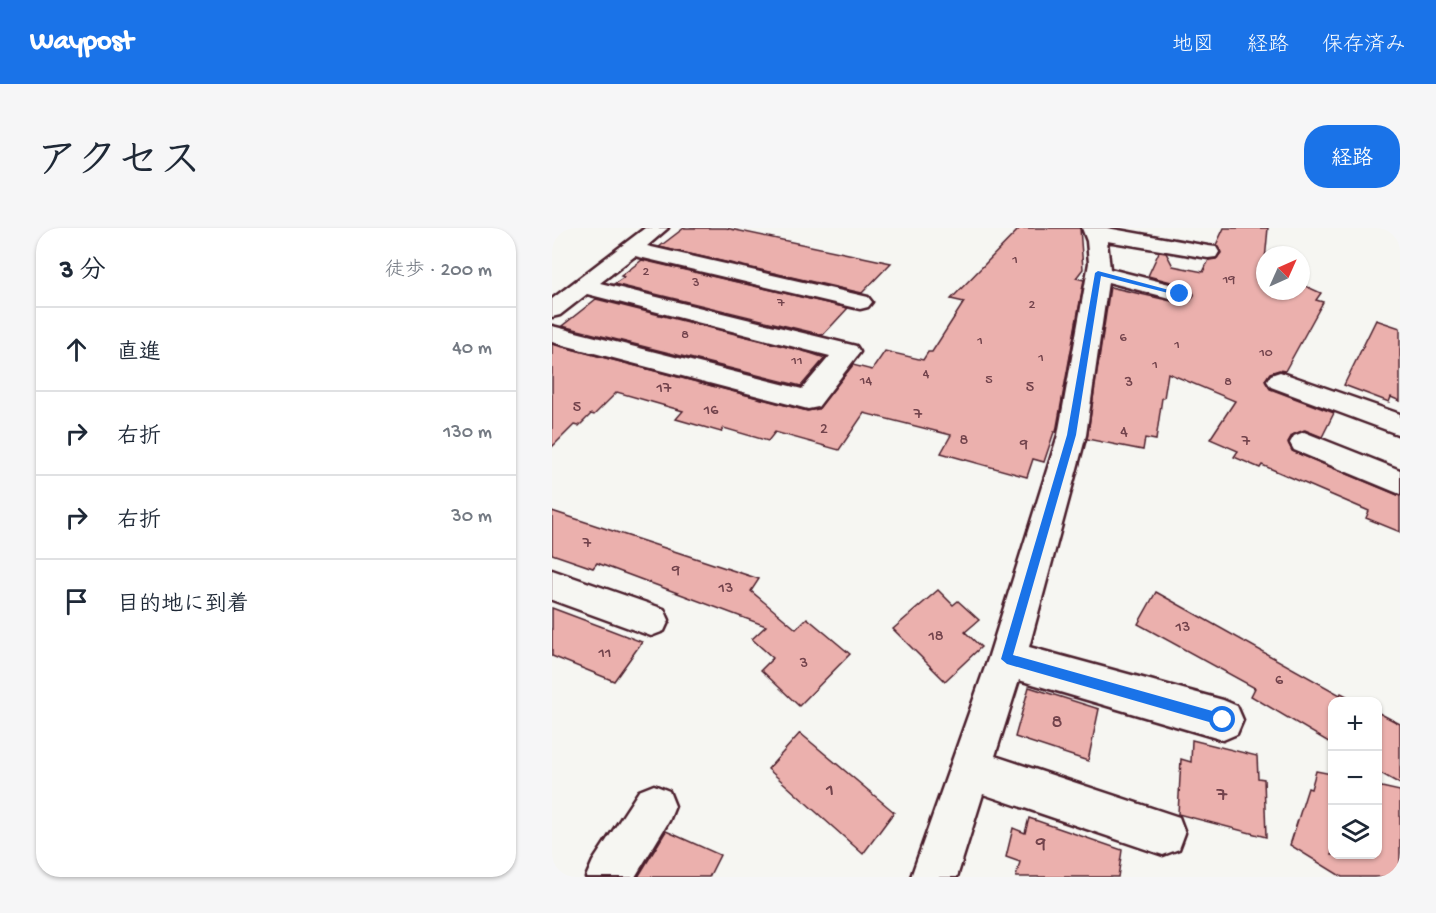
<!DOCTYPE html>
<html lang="ja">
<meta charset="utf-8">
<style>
:root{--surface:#fff;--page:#f6f6f7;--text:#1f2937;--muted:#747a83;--line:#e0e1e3;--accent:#1a73e8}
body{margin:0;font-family:"Gochi Hand","Klee One",sans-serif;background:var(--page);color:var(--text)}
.controls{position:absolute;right:18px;bottom:18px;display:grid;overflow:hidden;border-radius:12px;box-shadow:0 2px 4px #0004}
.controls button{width:54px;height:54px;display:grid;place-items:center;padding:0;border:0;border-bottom:2px solid var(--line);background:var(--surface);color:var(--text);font:30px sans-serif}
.compass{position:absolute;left:704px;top:18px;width:54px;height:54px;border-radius:50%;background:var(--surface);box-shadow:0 2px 4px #0004;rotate:45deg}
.stop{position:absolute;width:18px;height:18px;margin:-14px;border:4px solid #1a73e8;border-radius:50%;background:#fff}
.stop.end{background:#1a73e8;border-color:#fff;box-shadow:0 2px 6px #0008}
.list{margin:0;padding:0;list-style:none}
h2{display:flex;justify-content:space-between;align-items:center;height:78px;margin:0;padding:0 24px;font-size:26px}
h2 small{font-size:20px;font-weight:400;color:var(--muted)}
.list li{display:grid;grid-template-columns:39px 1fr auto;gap:18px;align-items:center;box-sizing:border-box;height:84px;padding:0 24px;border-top:2px solid var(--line)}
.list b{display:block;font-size:22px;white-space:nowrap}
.list em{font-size:20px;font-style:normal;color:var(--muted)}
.icon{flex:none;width:33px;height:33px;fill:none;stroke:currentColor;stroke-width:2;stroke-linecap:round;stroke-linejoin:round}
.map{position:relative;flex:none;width:848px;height:649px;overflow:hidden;border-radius:24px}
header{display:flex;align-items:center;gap:36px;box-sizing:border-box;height:84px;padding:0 30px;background:var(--accent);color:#fff}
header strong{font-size:28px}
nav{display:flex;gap:33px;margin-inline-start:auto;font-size:21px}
.intro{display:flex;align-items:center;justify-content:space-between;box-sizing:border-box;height:144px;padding:0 36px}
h1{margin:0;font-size:42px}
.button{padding:15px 27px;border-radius:24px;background:var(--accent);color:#fff;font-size:21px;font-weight:700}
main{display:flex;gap:36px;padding:0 36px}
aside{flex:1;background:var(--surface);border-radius:24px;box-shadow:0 2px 4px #0004}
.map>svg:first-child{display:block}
</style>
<header>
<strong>Waypost</strong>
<nav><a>地図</a><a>経路</a><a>保存済み</a></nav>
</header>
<div class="intro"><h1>アクセス</h1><a class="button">経路</a></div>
<main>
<aside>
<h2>3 分<small>徒歩 · 200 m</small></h2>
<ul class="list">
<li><svg class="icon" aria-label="ahead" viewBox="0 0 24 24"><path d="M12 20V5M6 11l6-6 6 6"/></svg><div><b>直進</b></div><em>40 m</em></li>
<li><svg class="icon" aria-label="right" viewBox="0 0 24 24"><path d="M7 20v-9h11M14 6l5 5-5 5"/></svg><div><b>右折</b></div><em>130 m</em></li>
<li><svg class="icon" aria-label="right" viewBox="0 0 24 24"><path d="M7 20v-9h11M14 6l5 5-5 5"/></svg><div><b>右折</b></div><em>30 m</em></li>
<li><svg class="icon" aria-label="arrive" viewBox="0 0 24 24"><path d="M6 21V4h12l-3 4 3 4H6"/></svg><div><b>目的地に到着</b></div></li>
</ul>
</aside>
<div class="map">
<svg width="848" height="649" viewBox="0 0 848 649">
<rect width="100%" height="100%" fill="#f6f6f2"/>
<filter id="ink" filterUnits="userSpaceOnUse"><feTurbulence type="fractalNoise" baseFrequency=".0167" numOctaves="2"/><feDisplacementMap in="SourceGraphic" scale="12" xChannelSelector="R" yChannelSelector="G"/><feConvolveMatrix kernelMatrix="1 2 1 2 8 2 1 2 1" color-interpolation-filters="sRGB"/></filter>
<g filter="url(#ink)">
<g fill="#ebb0ad" stroke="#4a1f2b" stroke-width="1.5">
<path d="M132,0H174L339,35L310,65L107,19Z"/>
<path d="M468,0H528L531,41L524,50L532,52L504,204H502L492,234L481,231L475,249L389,225L399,207L312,185L287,222L223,204L216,213L172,200L169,204L124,191L131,183L65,164L42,187L39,186L27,198L22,197L0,219V116L255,183L266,181L301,137L320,142L333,123L371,132L376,124H380L412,74L399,71Z"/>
<path d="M672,0H716L713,32L707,43L713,44V63H749V56L769,65L764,72L771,74L733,143L727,142L718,145L713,152L718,161L782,185L770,209L753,202L740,207L736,214L740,223L848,268V304L814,290L817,283L710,237L708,240L682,229L686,223L658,211L683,173L616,145L612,170H610L604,212L593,210L591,222L535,211L558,59L628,75L638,73L642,67L638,59L596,48L607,24L614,25L621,38L651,44L657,32L664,31L669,25L664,17Z"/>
<path d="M90,32L296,80L271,107L62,56L72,49L69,48Z"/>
<path d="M44,71L255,124L273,130L249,158L10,98Z"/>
<path d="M824,92L848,100V173L839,169L837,174L792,157Z"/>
<path d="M0,283L207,351L199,363L244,401L255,390L298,426L247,478L209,442L221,430L200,411L214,398L45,335L41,340L0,326Z"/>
<path d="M386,362L401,377L406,373L427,392L413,404L429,419L393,453L341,401Z"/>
<path d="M604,364L788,467L789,465L806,474H780V516L699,468L703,460L586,396Z"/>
<path d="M0,380L48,398L90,414L62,453L0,428Z"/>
<path d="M477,459L547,481L536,533L463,509Z"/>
<path d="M825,484L848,496V556L825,543Z"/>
<path d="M248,505L342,584L311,626L216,541Z"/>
<path d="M640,512L705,528L706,550L712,551L714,609L626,586L629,531L639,534Z"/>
<path d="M764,543L780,546V627H825V558L848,563V649H790L738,617L756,560L759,561Z"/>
<path d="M477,590L570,622L566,649H464L468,634L454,629L461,600L473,605Z"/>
<path d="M114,603L168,627L157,649H86Z"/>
</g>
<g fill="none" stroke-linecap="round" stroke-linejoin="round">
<defs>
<g id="minor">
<path d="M93,0H116L95,18L316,69L320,74L316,79L308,81L83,28L48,55L304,118L308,124L266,179L256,181L0,114V98L250,161L278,128L35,66L8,87L0,89V71Z"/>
<path d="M530,0H555L656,18L664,19L667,24L664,29L656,30L555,13L558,41L637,61L640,66L637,71L629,73L556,54L534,207L477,419L671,472L685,478L691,492L685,506L671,512L467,452L443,528L627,589L633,605L627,621L611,627L431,566L405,649H359L436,431L506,207L537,35L535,13Z"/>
<path d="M728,144L848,186V207L719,159L715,153L719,147Z"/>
<path d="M752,204L848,242V266L742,222L738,215L742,208Z"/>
<path d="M0,342L112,381L117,392L112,403L99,408L0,372Z"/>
<path d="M102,557L117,563L123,578L117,593L83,649H34L41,633L87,563Z"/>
</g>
</defs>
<use href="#minor" stroke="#4a1f2b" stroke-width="5"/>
<use href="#minor" fill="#f6f6f2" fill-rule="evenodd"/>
</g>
</g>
<path fill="#1a73e8" d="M546,43L632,66L628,68L549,48L524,207L461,427L671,486L676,492L671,498L455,436L449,431L515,207L543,45Z"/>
<g text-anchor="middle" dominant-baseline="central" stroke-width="4.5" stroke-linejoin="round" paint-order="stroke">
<g font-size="14" fill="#72434c">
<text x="463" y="32">1</text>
<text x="94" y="44">2</text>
<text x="677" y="52">19</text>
<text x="144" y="55">3</text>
<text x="229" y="75">7</text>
<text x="480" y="77">2</text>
<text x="133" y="107">8</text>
<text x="571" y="110">6</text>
<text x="428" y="113">1</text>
<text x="625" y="117">1</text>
<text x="714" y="125">10</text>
<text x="489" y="130">1</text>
<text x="245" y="133">11</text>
<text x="603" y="137">1</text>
<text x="374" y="146">4</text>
<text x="437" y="152">5</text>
<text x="314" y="153">14</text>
<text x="676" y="154">8</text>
</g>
<g font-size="16" fill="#72434c">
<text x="577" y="155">3</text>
<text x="478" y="160">5</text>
<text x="112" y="161">17</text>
<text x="25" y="180">5</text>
<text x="159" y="183">16</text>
<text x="366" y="187">7</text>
<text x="272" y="202">2</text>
<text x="572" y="205">4</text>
<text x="412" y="213">8</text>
<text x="694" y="214">7</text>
<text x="472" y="217">9</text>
<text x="35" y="316">7</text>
<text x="124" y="343">9</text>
<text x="174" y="361">13</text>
<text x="631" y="400">13</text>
<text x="384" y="409">18</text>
<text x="53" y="426">11</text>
<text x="252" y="436">3</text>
<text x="727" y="453">6</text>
</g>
<g font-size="20" fill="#72434c">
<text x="505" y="495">8</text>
<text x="278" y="563">1</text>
<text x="670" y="568">7</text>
<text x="489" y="617">9</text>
</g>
</g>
</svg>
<div class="controls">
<button>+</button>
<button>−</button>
<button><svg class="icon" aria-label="layers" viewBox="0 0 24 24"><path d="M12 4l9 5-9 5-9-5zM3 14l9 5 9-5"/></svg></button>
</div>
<svg class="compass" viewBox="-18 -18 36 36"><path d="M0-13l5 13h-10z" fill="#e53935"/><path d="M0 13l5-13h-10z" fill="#747a83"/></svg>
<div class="stop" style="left:671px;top:492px"></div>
<div class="stop end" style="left:628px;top:66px"></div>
</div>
</main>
